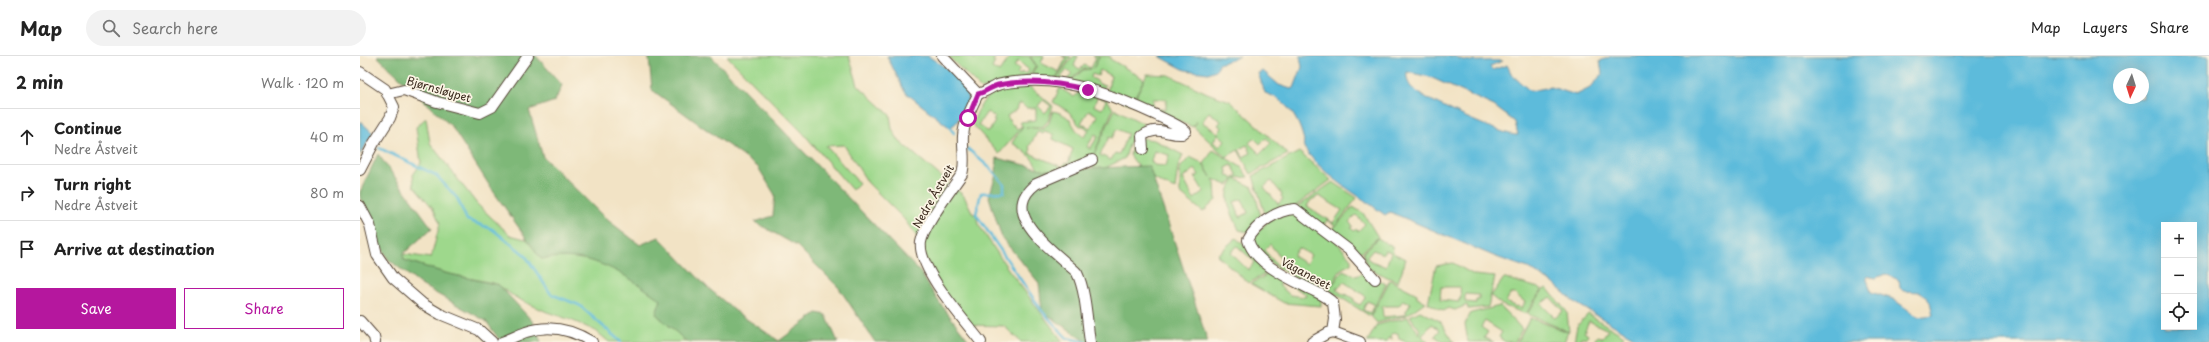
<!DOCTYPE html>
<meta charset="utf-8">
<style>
:root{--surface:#fff;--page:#f2f2f2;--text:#222;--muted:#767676;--line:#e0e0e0;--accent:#b5179e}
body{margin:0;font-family:"Playpen Sans",sans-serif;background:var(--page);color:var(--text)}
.controls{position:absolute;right:12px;bottom:12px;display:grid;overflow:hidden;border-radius:0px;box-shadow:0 4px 16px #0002}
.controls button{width:36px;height:36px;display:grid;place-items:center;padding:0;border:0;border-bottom:1px solid var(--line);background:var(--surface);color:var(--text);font:20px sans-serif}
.compass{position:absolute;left:1753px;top:12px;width:36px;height:36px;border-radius:50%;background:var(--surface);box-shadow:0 4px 16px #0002;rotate:184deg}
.stop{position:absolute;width:12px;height:12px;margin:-9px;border:3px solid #b5179e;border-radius:50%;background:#fff}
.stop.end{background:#b5179e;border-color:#fff;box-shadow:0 1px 4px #0008}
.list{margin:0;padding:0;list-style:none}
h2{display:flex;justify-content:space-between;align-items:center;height:52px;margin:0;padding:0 16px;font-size:17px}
h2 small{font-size:13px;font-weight:400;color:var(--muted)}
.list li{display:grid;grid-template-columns:26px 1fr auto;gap:12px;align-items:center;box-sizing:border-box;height:56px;padding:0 16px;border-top:1px solid var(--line)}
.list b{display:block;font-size:15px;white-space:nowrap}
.list p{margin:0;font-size:13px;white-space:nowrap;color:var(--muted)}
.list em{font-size:13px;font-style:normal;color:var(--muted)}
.actions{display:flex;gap:8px;padding:12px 16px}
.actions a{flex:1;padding:9px 0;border:1px solid var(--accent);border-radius:0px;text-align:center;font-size:14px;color:var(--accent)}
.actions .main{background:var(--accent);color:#fff}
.icon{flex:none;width:22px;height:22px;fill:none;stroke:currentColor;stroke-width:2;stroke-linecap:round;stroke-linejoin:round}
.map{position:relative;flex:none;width:1849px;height:286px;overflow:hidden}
header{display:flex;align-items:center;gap:24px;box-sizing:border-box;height:56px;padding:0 20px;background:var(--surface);border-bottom:1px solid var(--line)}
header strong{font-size:19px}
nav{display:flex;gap:22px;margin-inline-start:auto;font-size:14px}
.search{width:280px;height:36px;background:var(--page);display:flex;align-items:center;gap:10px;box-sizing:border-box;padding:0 14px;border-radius:22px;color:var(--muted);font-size:15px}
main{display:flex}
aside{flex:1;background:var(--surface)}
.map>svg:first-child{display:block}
</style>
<header>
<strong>Map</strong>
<div class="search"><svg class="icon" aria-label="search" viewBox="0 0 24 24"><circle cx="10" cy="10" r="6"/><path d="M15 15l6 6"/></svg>Search here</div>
<nav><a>Map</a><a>Layers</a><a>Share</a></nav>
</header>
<main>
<aside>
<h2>2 min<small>Walk · 120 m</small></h2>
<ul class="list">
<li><svg class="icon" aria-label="ahead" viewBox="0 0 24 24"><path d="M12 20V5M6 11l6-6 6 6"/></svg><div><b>Continue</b><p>Nedre Åstveit</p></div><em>40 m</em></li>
<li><svg class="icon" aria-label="right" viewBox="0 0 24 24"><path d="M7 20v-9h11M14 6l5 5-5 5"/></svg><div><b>Turn right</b><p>Nedre Åstveit</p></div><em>80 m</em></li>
<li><svg class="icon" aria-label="arrive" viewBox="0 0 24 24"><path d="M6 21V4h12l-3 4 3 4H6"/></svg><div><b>Arrive at destination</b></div></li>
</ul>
<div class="actions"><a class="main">Save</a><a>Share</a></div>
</aside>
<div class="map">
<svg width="1849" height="286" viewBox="0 0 1849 286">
<rect width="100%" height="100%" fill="#fcf5e5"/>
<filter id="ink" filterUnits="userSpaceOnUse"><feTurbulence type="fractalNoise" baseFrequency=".025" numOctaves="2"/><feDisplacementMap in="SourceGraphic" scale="8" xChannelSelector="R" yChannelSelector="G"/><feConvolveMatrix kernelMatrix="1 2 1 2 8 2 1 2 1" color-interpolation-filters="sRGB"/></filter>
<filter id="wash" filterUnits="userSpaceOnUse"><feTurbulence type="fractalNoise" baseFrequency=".012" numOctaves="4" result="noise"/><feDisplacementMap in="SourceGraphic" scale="16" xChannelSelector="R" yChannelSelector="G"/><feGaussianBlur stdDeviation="0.9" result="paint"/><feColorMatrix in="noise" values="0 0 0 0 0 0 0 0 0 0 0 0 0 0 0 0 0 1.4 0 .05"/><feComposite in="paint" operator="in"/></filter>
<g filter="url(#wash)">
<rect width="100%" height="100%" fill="#f2e3c5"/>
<g fill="#9ed88c" stroke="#6c8155" fill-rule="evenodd">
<path d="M367,0H489L498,29L530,59L532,73L539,85L604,140L613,158H616L618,168L648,213L703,286H661L644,270L607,269L564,208L560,185L544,163L508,127L484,89L466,90L499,127L492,134L443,77Z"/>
<path d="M588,0H611L615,3L618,0H633L635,1L633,5L635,6L632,12L639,16L651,0H669L676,10L666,22L621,33ZM658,5L669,14L665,19L662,16L660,19L657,17L660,14L654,10Z"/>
<path d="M670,0H684L681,7L699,16L706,2L702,0L711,1L694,24L667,23L677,10Z"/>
<path d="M714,0H718L714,10L720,13L724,9L731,12L736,2L733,0H739L733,13L740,0H750V3L784,23L771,48L709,27L723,14L731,13H723L708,26L695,24ZM707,14L712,18L706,25L701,21ZM740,14L751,20L747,36L743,34L745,29L739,28L736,24L731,22L732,18L738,20Z"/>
<path d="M787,18L809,19L847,37L870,45L928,98L891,118L878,94L866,101L834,71L836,65L833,71L772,48ZM793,43H806V53H793ZM849,56L861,65L858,69L862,72L858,77L842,66ZM858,78L865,84L860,91L853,86ZM894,82L900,88L906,82L911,87L900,98L889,87ZM887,89L891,97L883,101L879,93Z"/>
<path d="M659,29L670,31L693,50L688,65L682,71H666L682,73L689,67L693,55C716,60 710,73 724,81L729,74L719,69L709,56L693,46L700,32L714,41L721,35L747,43L753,53L734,98L755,53L784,68L772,80L765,102L735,117L729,101L718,109L681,120C675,103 667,96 652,87L663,70L639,98L612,68C625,39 627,35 659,29ZM737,41L746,44L742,53L734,50ZM683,44L691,50L685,57L678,50ZM658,48H662L666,52H676V64L660,66L662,70L657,73L654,69H652L647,60L656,54ZM729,54L738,60L730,72L721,67ZM627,56L635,61L633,64L635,65L629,76L618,69ZM757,73L768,78L759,98L755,97L751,104L740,99L749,81L752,82ZM678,75L683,77L685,75L694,79L693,83L713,93L708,108L705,107L702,111L669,97L671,93L669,91ZM735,78L738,80L730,93L727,91Z"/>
<path d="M66,62L70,87L117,148L150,179L180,187L259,214L301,244L296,258L327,286H249L236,275L211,264L187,256L156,242L137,228L85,217L44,204L43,198L71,202L80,167L73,152L54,130L53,119L61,107L56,71Z"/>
<path d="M774,81L794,84L823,99L818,111L815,133C796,125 781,117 770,99ZM794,95L809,99L806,110L794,109L791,105Z"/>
<path d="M853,94L881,111L888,121L877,122L867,129L853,123L855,127L856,144L843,156L820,137V112L830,101L842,107L851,121L844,108ZM872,109L878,120L872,123L870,119L868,120L866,112ZM835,113L839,119L835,121L844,136L834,143L823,122Z"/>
<path d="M939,96L971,124L934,151L906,161L893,120ZM911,125L922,138L921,140L923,143L918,148L904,131Z"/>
<path d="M876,123L893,131L901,160L900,166L888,176L879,174C872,156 859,139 876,123ZM882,143L888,157L880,161L874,146Z"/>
<path d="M973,126L997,142L972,174L993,151L1003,157L1018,181L1002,196L990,193L935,152ZM959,140L982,154L973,167L947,150L951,144ZM996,159L1005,168L998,175L996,173L994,175L991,172L993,170L989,166ZM967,164L975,169L970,175L963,170Z"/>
<path d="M930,156L975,184L991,203V208L981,213L969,234L983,214L996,220L1004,217L1026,228L1010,260L969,234L954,231L932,220L901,201L892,183L909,164ZM910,188L923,205L918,210L904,194ZM938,192L951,199L946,208L933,200ZM984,226L1004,239L1005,242L1000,249L994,246V243L986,238L985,240L976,233ZM1007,245L1014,248L1010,257L1003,254Z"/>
<path d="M876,182L912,214L889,227L857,199ZM877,190L895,206L888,214L871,197Z"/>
<path d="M1018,182L1032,191L1033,197L1046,203L1038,226L1008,212L1003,197ZM1013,194L1023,198L1025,194L1031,196L1026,211L1009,204L1007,201Z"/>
<path d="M1093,207L1114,219L1135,221L1128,251L1108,253L1107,249L1095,254L1088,252L1084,255L1068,247L1076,210ZM1081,231H1100L1101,243H1099V246L1080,244ZM1105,238L1119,239V244H1116V247L1105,246Z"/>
<path d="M913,215L961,241V250L924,247L891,228ZM920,226H925L946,238L945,241L930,239L919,229Z"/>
<path d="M1144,222L1182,233L1166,258L1142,249L1131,240ZM1150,238H1155L1165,246L1162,252L1157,250L1156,251L1146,246Z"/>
<path d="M1030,224L1057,238V242L1065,246L1047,259L1017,267L1011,260ZM1043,244L1051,247L1044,259L1023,261L1022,250H1039Z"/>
<path d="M1187,232L1207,256L1209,276L1167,258L1183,234ZM1190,241L1203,255L1195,262L1181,248Z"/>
<path d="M1140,250L1162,273L1155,286H1145L1139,281L1142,276L1125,265L1121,271L1128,276L1124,282L1134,286H1108L1105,268L1111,257Z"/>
<path d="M1060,255L1080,265L1094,286H1083L1075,280L1080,274L1072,268L1062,280L1068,286H1046L1039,283L1038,277L1031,278L1032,283L1028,282L1027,286H1007L1017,269L1048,261L1060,279V274L1050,260Z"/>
<path d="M1228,258L1264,280L1259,286H1234L1237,280L1243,282L1248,274L1229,265L1224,276L1228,279L1226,283L1221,281L1219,286H1214L1217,270Z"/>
<path d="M1170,262L1208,276L1204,286H1157Z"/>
</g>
<g fill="#7eb878" stroke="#5c714b">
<path d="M17,0H176L202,29L195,45L169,54L183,101L245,162L280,189L299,181L347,231L379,258L419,285L457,257L466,259L478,286H327L296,258L301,244C261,216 233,195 181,203L131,132L92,71Z"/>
<path d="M287,0H351L560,216L579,246L610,286H515L479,232L437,190L395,166L413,160L415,139L398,111L292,34L289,2Z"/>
<path d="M18,98L72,172L43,198L44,204L85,217L139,229L173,266L181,286H141L126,265L61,229L28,203L10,170L0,140V136Z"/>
<path d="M637,102L686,114L789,110L848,286H727L682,255L679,227L642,182L629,141L636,118Z"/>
</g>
<g fill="#5dbbdb" stroke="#4c727c" fill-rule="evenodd">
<path d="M527,0H568L586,12L604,30L609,43L597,66L590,72L545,36Z"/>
<path d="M799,0H880L859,8L856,14L848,17L825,14Z"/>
<path d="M940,0H1094C1107,9 1128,3 1143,5L1130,10L1132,14L1147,9L1152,19L1170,35L1191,31L1216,39L1230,32L1242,18L1240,5L1252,0H1849V286H1282L1214,246L1193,227L1168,212L1136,201L1030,156L1025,159C1000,140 962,119 945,93C942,89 945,85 943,81C938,61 925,43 905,37L898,17L903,15L919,29L931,33L934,32L942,11ZM1047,16L1070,21L1134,50L1155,66L1158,79C1145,81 1063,43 1052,32C1048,28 1046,21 1047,16ZM1759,18H1783V42H1759ZM1804,169H1834V271H1804ZM1525,218L1539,224L1540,232L1543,235L1561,236L1570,246L1573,259L1558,261L1533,243L1511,236L1506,220L1516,222Z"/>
<path d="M0,65L13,77L0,99Z"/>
</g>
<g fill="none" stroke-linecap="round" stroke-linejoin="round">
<g stroke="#5dbbdb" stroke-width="2.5">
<path d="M590,72L594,77"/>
<path d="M19,92L76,119L97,142L107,164L132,173L165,199L191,238L219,249L261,286"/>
<path d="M608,93L631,113L644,128V136L621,137L616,158L682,255L707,282L726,286"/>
</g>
</g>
</g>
<g filter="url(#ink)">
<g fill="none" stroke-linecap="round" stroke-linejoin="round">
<defs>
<g id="minor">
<path d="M582,0L618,38C612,51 604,65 603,80C602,93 606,106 602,118C591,134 564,169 561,186C557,212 605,265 621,286"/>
<path d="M0,16L25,33L34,51L30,62L14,87L0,114"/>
<path d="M27,38L44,34L77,46L120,57L132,51L168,0"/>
<path d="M618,38C625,36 629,33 635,30C644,26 658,26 668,25C712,23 757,41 796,59C806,64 817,68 826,75L822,78C806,79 799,69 782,80L783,93"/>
<path d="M0,150L10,169L17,199L33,222L63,248L80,258L119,274L132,286"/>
<path d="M0,265L14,281L15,286"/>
<path d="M973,276L1000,286"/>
<path d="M142,286C150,283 158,279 166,276C189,268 211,273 232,286"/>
<path d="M730,286C727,266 726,235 717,217C715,214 709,210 706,207C685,188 640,155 676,128L732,104"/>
<path d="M952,286L968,277L973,276L975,263L973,247C967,240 958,237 950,233C930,223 894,207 888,184C896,168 917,154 935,153L989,194L1015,223"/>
</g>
</defs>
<use href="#minor" stroke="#564637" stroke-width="12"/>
<use href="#minor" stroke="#fff" stroke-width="10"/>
</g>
</g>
<g fill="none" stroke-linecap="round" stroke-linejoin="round" filter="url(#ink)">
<path stroke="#b5179e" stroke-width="5" d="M608,62L618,38C626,36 631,31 638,29C669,23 698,26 728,34"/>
</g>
<g text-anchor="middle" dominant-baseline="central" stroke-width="3.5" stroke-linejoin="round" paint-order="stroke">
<g font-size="11" fill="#3b2a1e" stroke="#fcf5e5">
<text transform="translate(79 33) rotate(16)">Bjørnsløypet</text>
<text transform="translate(573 140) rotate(-60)">Nedre Åstveit</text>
<text transform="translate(946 217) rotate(28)">Våganeset</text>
</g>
</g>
</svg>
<div class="controls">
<button>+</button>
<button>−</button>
<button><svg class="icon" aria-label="locate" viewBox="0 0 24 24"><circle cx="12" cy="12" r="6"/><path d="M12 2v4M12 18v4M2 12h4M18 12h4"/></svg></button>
</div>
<svg class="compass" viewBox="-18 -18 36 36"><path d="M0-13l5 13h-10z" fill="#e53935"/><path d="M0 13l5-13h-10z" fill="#767676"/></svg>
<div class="stop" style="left:608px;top:62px"></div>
<div class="stop end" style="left:728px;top:34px"></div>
</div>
</main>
